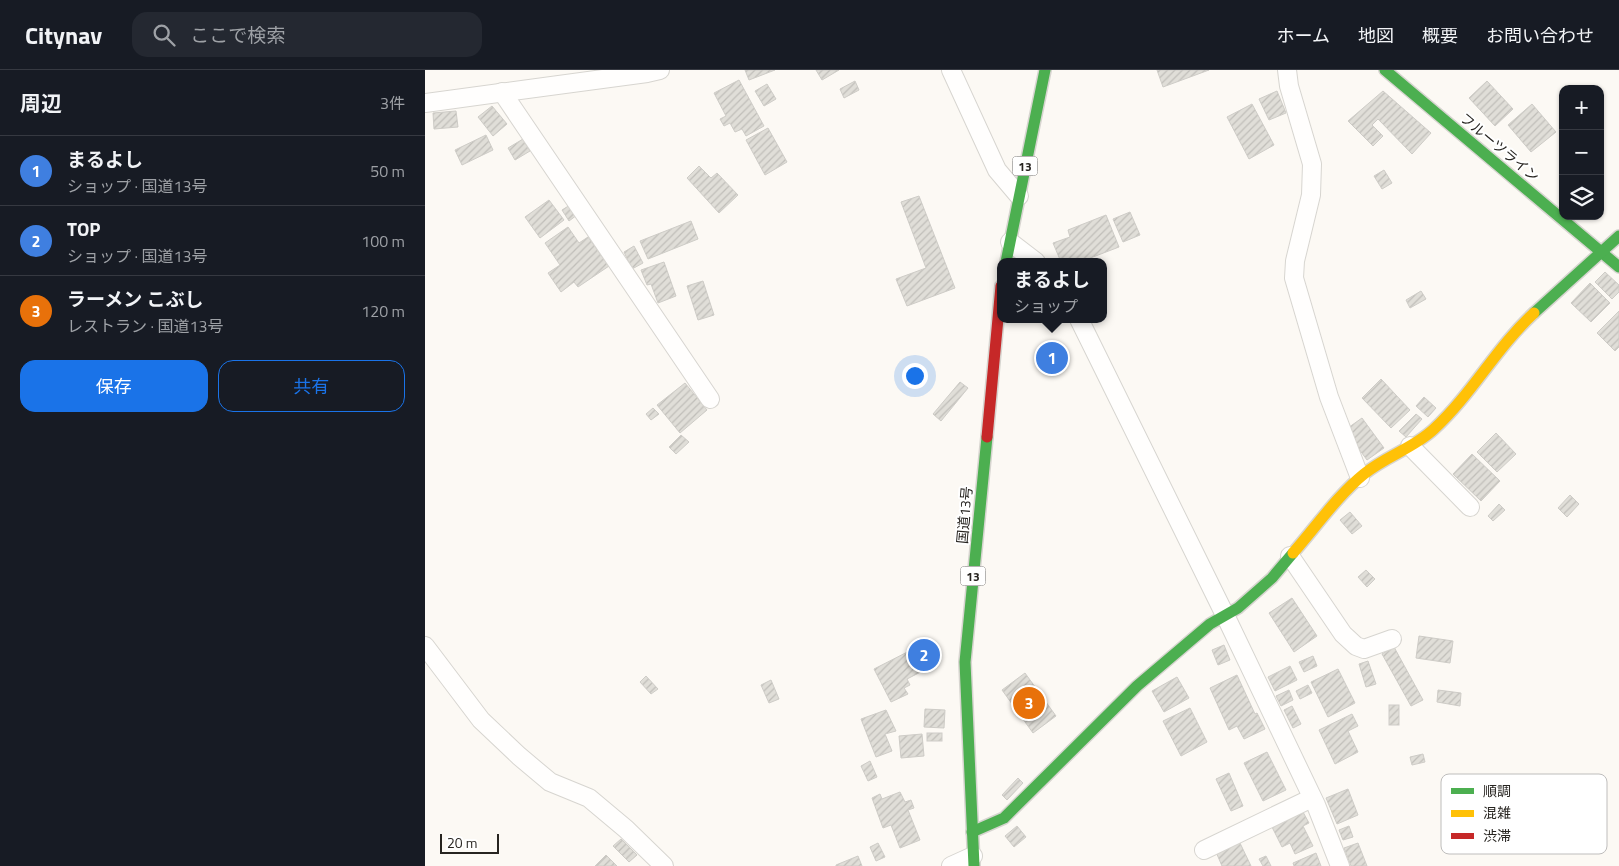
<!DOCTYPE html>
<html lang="ja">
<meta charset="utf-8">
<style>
:root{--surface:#171b24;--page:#242831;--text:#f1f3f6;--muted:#9ea1a6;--line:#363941;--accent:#1a73e8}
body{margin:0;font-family:"Titillium Web","Noto Sans JP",sans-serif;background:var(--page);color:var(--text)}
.controls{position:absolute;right:15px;top:15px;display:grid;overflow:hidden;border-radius:10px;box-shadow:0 1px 4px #0004}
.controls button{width:45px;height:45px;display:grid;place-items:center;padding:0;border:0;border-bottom:1px solid var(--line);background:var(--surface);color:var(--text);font:25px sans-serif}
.scale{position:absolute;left:15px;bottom:12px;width:59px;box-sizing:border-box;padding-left:5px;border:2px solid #272420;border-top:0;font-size:14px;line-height:18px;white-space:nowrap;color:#272420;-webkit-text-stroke:4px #fff;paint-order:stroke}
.you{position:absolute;left:489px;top:305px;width:18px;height:18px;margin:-12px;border:4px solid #fff;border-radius:50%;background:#1a73e8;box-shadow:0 0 0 8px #1a73e833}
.badge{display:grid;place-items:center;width:32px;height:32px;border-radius:50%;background:var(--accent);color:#fff;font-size:16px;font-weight:700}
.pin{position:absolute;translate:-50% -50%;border:2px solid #fff;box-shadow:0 1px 5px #0006}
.popup{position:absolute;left:572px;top:188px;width:110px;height:65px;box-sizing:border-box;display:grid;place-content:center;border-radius:10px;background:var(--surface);filter:drop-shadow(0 1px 4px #0005);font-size:16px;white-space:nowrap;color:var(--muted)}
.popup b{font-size:19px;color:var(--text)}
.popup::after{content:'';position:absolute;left:50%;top:100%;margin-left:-10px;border:10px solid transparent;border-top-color:var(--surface)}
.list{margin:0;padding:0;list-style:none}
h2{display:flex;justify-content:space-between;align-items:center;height:65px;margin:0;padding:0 20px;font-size:21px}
h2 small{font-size:16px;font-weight:400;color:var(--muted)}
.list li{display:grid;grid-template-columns:32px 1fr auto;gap:15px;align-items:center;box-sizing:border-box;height:70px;padding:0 20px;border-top:1px solid var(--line)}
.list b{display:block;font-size:19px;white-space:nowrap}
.list p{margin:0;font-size:16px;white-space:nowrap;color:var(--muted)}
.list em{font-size:16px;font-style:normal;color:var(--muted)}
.actions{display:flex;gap:10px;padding:15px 20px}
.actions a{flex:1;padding:11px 0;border:1px solid var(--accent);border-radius:15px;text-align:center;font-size:18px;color:var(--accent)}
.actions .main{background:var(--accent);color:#fff}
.icon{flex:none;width:28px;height:28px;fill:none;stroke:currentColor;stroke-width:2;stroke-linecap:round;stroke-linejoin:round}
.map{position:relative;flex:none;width:1194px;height:796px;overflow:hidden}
header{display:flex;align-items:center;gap:30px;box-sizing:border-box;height:70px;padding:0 25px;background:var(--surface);border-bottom:1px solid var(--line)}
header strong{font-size:24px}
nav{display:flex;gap:28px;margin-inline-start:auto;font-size:18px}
.search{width:350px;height:45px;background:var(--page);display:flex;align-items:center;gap:12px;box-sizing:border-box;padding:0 18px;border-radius:15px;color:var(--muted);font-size:19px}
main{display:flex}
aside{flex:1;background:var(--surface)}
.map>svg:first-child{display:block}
</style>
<header>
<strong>Citynav</strong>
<div class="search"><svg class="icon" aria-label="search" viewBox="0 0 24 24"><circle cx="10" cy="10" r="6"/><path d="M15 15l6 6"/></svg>ここで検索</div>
<nav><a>ホーム</a><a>地図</a><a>概要</a><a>お問い合わせ</a></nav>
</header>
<main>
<aside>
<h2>周辺<small>3件</small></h2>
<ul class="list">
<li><span class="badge" style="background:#3f7fe0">1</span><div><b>まるよし</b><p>ショップ · 国道13号</p></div><em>50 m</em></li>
<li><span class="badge" style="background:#3f7fe0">2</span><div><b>TOP</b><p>ショップ · 国道13号</p></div><em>100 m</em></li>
<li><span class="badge" style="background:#e8710a">3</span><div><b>ラーメン こぶし</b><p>レストラン · 国道13号</p></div><em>120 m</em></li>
</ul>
<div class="actions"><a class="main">保存</a><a>共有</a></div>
</aside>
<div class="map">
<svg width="1194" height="796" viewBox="0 0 1194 796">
<defs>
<pattern id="building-hatch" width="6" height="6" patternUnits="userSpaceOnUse" patternTransform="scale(1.25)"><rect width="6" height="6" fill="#e0ded8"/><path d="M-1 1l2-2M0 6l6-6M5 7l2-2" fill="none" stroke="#c0beb9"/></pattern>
</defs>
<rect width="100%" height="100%" fill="#fcf9f4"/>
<g fill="url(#building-hatch)" stroke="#ceccc7">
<path d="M320,0H350L324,10Z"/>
<path d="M391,0H414L397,10Z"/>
<path d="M732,0H784L738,17Z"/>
<path d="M314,10L339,56L321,66L317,59L310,62L305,53L299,56L295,49L301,46L289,23Z"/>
<path d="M430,11L434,20L419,28L415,19Z"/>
<path d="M1062,11L1088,39L1070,56L1044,28Z"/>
<path d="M342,14L351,29L339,36L330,21Z"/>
<path d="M852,21L861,43L844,50L834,29Z"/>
<path d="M958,21L1006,63L987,84L953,49L947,55L958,66L948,76L923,51Z"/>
<path d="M827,34L849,75L824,89L802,47Z"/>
<path d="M1107,34L1131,62L1106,82L1083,55Z"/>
<path d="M67,36L82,54L68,66L53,47Z"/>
<path d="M31,41L33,57L9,59L8,43Z"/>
<path d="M343,58L362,92L340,105L321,70Z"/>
<path d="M61,65L68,80L37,95L30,80Z"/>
<path d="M98,69L105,81L90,90L83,78Z"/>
<path d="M274,96L286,108L292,103L313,125L294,143L262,108Z"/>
<path d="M959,100L967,113L957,119L949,106Z"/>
<path d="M494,126L530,218L482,236L471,209L501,198L476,132Z"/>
<path d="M124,130L139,150L115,168L100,147Z"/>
<path d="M145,135L152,145L144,151L137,140Z"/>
<path d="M705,142L715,165L698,172L688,149Z"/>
<path d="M681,145L694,177L655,192H636L628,173L645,167L643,160Z"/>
<path d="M266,151L273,169L223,189L215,171Z"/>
<path d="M143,157L154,173L163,167L184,196L153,217L149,212L136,222L123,203L135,195L120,173Z"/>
<path d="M209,176L218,193L207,199L199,182Z"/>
<path d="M239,192L251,226L233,233L226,214L222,215L216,200Z"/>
<path d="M1180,202L1194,215V222L1187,229L1170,212Z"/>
<path d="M278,211L289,245L273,250L262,216Z"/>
<path d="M1165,213L1185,233L1166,252L1146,233Z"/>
<path d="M996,221L1001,229L985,238L981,230Z"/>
<path d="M1194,241V277L1190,281L1172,263Z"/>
<path d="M956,309L985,340L966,358L937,328Z"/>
<path d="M535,312L543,318L516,351L508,344Z"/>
<path d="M260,313L282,340L255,363L232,335Z"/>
<path d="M999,327L1011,338L1003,347L991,336Z"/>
<path d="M228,338L234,344L226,350L221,344Z"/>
<path d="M991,344L997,349L981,367L974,361Z"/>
<path d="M937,348L959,378L942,390L920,360Z"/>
<path d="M1071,363L1091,384L1072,402L1052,382Z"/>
<path d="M256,365L264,372L251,384L244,377Z"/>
<path d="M1047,384L1075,411L1056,431L1028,404Z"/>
<path d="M1145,425L1154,434L1142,447L1133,438Z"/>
<path d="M1074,434L1080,440L1068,451L1063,446Z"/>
<path d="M925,442L937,456L927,464L915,450Z"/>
<path d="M941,500L950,509L942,517L933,507Z"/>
<path d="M867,528L892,566L869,582L844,543Z"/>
<path d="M994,566L1028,571L1025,593L991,588Z"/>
<path d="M504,571L515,592L482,609L485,615L479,618L483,624L466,632L449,599Z"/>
<path d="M799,575L805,590L793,595L787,580Z"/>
<path d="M969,577L998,630L986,636L957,584Z"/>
<path d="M888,586L892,596L879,602L874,592Z"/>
<path d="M943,591L951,614L941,617L934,594Z"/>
<path d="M865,596L872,610L850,621L843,607Z"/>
<path d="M913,599L930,633L903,647L886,612Z"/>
<path d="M600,603L631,646L608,663L577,620Z"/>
<path d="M812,605L830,644L832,643L840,659L819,669L812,656L804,660L785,618Z"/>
<path d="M221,606L233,619L226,624L215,612Z"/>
<path d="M752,607L764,628L739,642L727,621Z"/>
<path d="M346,610L354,629L344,633L336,615Z"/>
<path d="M883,615L887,623L875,629L871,621Z"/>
<path d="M864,620L868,630L856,636L851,626Z"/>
<path d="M1013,620L1036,623L1035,636L1012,632Z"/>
<rect x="964" y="635" width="10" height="20"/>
<path d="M867,636L876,654L868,658L859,640Z"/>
<path d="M765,638L782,672L756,686L738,651Z"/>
<path d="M500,639L520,640L519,658L499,657Z"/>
<path d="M461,640L471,661L460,664L467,681L451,687L436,649Z"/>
<path d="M927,644L933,656L923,661L933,682L910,694L894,660Z"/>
<rect x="502" y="663" width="15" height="8"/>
<path d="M497,664L499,686L476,688L474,666Z"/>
<path d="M842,682L861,720L838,731L819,693Z"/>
<path d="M998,684L1000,692L987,695L985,687Z"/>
<path d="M445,691L452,707L443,711L436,696Z"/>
<path d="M804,703L818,736L806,741L791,709Z"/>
<path d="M593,708L598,713L582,730L577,725Z"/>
<path d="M923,719L933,745L912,754L901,728Z"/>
<path d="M475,722L480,732L486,730L489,738L483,740L495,770L475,778L466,755L458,758L447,728L455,724L457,729Z"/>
<path d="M878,742L884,753L878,756L888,776L870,784L865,773L857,777L847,757Z"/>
<path d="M592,756L601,767L589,777L580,766Z"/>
<path d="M924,756L928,767L918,770L914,760Z"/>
<path d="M196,769L212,785L204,792L188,776Z"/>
<path d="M814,771L826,796H797L791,782Z"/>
<path d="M453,773L460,787L451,791L445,777Z"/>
<path d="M933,773L942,796H926L919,778Z"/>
<path d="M891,783L896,796H869L868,793Z"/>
<path d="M181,785L192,796H170Z"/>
<path d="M433,786L437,796H411V795Z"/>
<path d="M841,786L846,796H838L834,789Z"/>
</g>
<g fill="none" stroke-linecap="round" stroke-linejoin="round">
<defs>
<g id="street">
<path d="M526,0L572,100L594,126"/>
<path d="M862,0L864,16L887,94L886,125L870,191L869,208L904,327L935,408"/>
<path d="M77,22L285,329"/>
<path d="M0,33L222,3L235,0"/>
<path d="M585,172L611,192"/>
<path d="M654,249L800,545L891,735L915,796"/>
<path d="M985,376L1045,437"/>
<path d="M865,486L918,564L931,576L939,579L967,569"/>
<path d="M0,576L56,650L94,686L125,712L164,728L201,759L239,796"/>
<path d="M779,780L887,728"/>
<path d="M526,796L548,786"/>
</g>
<g id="fast">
<path d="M960,0L1194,197"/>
<path d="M581,192L620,0"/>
<path d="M1109,243L1194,166"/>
<path d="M547,762L579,748L712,616L785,554L813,538L847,508L868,483"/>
<path d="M549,796L540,592L562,367"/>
</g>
<path id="slow" d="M868,483C890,458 913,425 939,404C961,386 989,378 1009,359C1047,324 1071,278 1109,243"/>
<path id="jam" d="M562,367L576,216"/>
</defs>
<use href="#street" stroke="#d7d5d0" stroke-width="20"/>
<use href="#fast" stroke="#d7d5d0" stroke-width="14"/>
<use href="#slow" stroke="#d7d5d0" stroke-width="14"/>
<use href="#jam" stroke="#d7d5d0" stroke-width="14"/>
<use href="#street" stroke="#fffefd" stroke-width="18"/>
<use href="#fast" stroke="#4caf50" stroke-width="11"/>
<use href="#slow" stroke="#ffc107" stroke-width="11"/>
<use href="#jam" stroke="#c62828" stroke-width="11"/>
</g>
<g text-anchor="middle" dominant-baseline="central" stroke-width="4" stroke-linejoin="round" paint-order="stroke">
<g fill="#fff" stroke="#686663" stroke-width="1">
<rect x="587.5" y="86.5" width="25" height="19" rx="4"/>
<rect x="535.5" y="496.5" width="25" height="19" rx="4"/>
</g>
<g font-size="12" font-weight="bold" fill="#272420">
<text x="600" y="96">13</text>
<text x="548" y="506">13</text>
</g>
<g font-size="14" fill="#272420" stroke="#fff">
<text transform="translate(1075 77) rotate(40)">フルーツライン</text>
<text transform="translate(539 445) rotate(-85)">国道13号</text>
</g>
</g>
<rect x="1016" y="704" width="166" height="80" rx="8" fill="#fff" stroke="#bebdbc" stroke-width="1"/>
<rect x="1026" y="718" width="23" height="6" fill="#4caf50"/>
<rect x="1026" y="740" width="23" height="7" fill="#ffc107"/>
<rect x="1026" y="763" width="23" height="6" fill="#c62828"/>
<g font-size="14" fill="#272420">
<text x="1058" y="726">順調</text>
<text x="1058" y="748">混雑</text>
<text x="1058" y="771">渋滞</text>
</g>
</svg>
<div class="controls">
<button>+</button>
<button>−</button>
<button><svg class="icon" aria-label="layers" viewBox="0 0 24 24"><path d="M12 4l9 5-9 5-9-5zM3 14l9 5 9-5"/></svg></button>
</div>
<div class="scale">20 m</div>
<div class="you"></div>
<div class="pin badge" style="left:627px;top:288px;background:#3f7fe0">1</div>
<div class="popup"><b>まるよし</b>ショップ</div>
<div class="pin badge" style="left:499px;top:585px;background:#3f7fe0">2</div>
<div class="pin badge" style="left:604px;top:633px;background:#e8710a">3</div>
</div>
</main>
